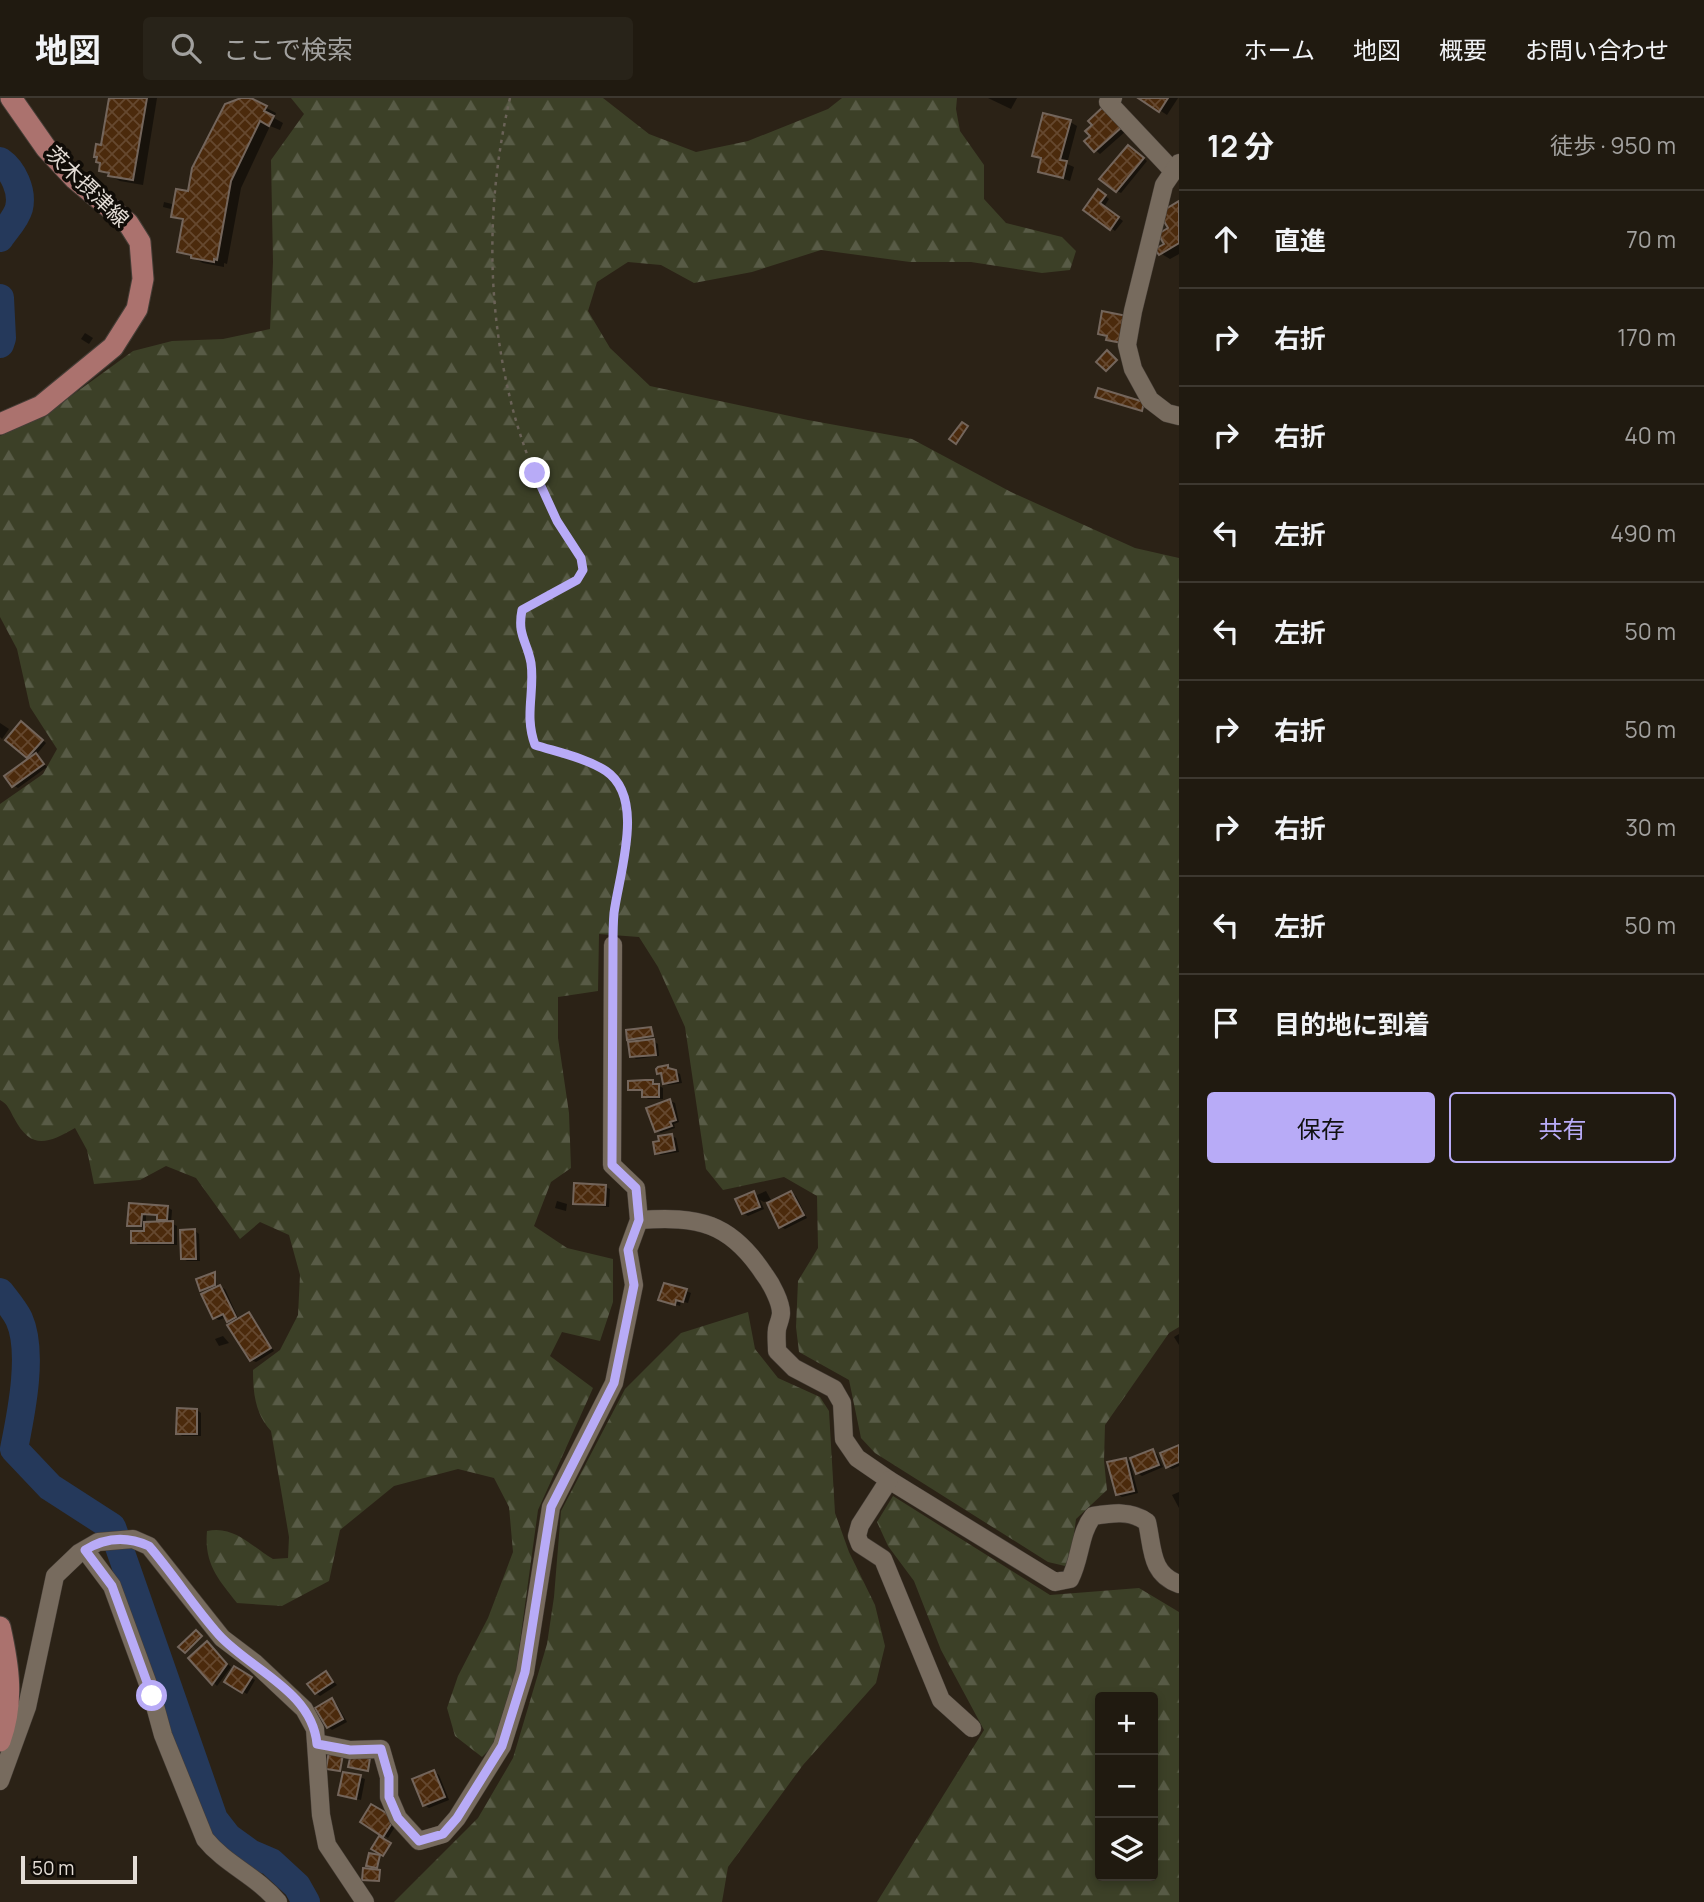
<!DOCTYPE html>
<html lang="ja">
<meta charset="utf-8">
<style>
:root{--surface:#201a10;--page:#282319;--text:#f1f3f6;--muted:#a2a19f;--line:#3d3830;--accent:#b8abf7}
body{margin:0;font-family:Manrope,"Noto Sans JP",sans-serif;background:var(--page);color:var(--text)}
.controls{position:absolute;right:21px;bottom:21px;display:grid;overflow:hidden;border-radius:7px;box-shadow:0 4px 10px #0003}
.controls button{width:63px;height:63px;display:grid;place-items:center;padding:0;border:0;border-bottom:2px solid var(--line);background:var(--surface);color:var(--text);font:35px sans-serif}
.scale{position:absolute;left:21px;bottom:18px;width:116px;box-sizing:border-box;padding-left:7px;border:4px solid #e4ddd6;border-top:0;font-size:19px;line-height:24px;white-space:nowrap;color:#e4ddd6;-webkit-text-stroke:5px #100c07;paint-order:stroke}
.stop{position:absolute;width:21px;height:21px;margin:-16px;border:5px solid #b8abf7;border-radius:50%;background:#fff}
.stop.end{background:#b8abf7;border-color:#fff;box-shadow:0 2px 7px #0008}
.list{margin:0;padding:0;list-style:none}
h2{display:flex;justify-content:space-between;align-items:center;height:91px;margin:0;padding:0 28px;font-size:30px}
h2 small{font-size:23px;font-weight:400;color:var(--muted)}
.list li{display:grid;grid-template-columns:46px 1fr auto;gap:21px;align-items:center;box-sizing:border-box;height:98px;padding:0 28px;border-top:2px solid var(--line)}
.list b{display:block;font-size:26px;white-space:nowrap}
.list em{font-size:23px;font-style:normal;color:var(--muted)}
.actions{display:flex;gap:14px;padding:21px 28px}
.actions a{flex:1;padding:16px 0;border:2px solid var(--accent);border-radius:7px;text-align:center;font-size:24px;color:var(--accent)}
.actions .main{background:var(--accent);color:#111}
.icon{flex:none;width:38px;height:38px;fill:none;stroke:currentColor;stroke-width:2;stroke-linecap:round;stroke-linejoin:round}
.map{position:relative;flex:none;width:1179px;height:1804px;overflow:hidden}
header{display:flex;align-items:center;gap:42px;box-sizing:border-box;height:98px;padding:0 35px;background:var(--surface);border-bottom:2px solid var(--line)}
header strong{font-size:33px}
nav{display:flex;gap:38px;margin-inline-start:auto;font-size:24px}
.search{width:490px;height:63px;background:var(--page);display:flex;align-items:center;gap:18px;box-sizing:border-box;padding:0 24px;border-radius:7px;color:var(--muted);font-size:26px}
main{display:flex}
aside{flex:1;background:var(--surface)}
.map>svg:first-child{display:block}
</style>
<header>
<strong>地図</strong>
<div class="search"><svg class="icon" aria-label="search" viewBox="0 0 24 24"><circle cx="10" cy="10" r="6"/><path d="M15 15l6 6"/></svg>ここで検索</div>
<nav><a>ホーム</a><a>地図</a><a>概要</a><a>お問い合わせ</a></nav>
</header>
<main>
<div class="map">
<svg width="1179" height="1804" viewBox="0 0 1179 1804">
<defs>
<pattern id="forest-firs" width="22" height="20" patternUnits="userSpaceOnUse" patternTransform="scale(1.75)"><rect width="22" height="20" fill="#3c4027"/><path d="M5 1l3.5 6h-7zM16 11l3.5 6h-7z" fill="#585b46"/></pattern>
<pattern id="building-cross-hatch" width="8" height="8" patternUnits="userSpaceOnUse" patternTransform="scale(1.75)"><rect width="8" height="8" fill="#4b2a0c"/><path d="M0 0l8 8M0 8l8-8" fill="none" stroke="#65482f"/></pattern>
</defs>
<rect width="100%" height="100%" fill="#2b2216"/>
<g fill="url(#forest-firs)" fill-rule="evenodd">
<path d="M291,0H603L649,36L696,54L748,43L828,11L842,0H957L956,11L960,33L984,67V101L1006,125L1062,139L1076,153L1070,172L1042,175L971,164H910L821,152L752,174L694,185L661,167L628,164L597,184L588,213L610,250L650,288L808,322L912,341L1011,394L1135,450L1179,460V1229L1169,1235L1105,1327L1104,1363L1107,1392L1076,1421L1071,1460L1065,1468L1048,1464L875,1355L861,1340L849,1282L799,1254L796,1229L798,1183L818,1150L817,1098L784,1079L723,1092L706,1071L685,929L658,869L639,839L599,836L598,893L558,899V940L569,1015L571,1070L551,1084L534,1128L567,1150L613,1161V1204L600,1243L562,1234L550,1258L593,1290L538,1412L516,1573L492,1649L482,1659L455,1638L447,1610L458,1578L488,1520L513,1454L509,1409L494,1380L458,1371L394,1388L340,1432L329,1483L282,1508L237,1505C218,1481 204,1466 207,1433C234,1427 251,1448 273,1461L288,1460L289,1439L271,1333C255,1315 253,1295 253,1272L280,1252L298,1217L300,1177L289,1137L260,1124L240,1141L196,1080L166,1068L140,1082L94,1086L87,1052L75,1030C47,1046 31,1052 14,1020C10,1013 8,1006 0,1002V706L43,676L57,651L30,609L17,551L0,519V338L45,317L133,253L172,243L223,241L270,231L273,164L271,62L304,16Z"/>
<path d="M748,1214L755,1251L778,1280L820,1299L829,1313L835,1415L849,1454L875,1507L885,1548L876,1585L803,1667L728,1769L722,1804H394L478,1720L513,1660L547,1546L554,1499L561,1413L625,1291L681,1235Z"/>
<path d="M893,1398L1050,1497L1139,1490L1179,1514V1804H877L984,1632L941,1552L914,1483L888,1448L877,1424ZM1100,1599H1153V1778H1100Z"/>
</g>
<g fill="#0007" fill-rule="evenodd">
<path d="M110,0H157L143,87L120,83L101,73L102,49Z"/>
<path d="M247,0L276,15L274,20L283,25L280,32L270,28L241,90L227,166L224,165V169L203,165L179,153L184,124L173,118L190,95Z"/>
<path d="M988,0H1017L1011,11Z"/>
<path d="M1141,0H1178L1167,17Z"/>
<path d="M1104,11L1126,33L1100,56L1086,44L1093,38L1094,27Z"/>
<path d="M1070,24L1077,28L1067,66L1074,69L1070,83L1040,73L1043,62L1034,57Z"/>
<path d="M1132,51L1147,63L1121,95L1117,93Z"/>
<path d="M1103,96L1109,101L1104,109L1123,123L1115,133L1085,111Z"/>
<path d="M164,104L172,106L171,111L163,109Z"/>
<path d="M1179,105V156L1170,161L1160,155L1166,147Z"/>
<path d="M85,235L93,240L89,246L81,241Z"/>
<path d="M962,326L968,330L958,345L952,341Z"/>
<path d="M0,625L9,631L2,641L0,639Z"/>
<path d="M26,628L46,645L36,657L47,669L18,690L13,687L31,661L28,659Z"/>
<path d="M653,943L658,946L659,958L636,961L632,958Z"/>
<path d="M667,969L680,976L682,985L669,987L664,985L663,978L658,975Z"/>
<path d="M653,984L663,990V1001H648L644,998V994L630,991Z"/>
<path d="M670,1003L675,1005L679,1024L674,1026L675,1030L661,1035L656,1033Z"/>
<path d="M672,1038L676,1040L679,1054L661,1057L657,1055Z"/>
<path d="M606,1089L610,1091L609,1109L579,1107L575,1105Z"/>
<path d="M766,1093L772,1104L791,1095L796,1098L807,1120L785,1131L780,1128L767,1103L764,1104L760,1102L764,1111L748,1118L743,1115L754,1095L757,1097Z"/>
<path d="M557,1103L567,1106L566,1113L555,1110Z"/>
<path d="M131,1107L167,1109L172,1112L171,1125L177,1128V1147H138L133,1144L145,1135V1130L129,1127ZM146,1117L159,1118V1121L167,1125H146Z"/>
<path d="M195,1133L199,1136L200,1163H187L182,1160Z"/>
<path d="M215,1176L217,1190L220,1189L225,1191L239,1222L249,1216L253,1219L274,1253L256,1264L251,1262L233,1225L226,1219L219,1222L214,1220V1192L213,1189L202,1192L198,1182Z"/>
<path d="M686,1193L691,1195L688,1205L681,1203L680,1208L665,1203Z"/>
<path d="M1179,1236V1247L1174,1239Z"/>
<path d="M223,1238L229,1245L219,1248L215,1241Z"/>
<path d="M197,1312L201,1315V1338H182L178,1335Z"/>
<path d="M1179,1349V1368L1172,1371L1168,1369Z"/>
<path d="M1152,1353L1157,1356L1163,1369L1142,1378L1137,1375Z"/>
<path d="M1126,1361L1130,1364L1138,1395L1122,1399L1117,1396Z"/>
<path d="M1179,1394V1410L1172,1397Z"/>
<path d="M207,1545L231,1569L217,1588L190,1560Z"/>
<path d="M235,1571L255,1582L247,1596L227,1584Z"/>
<path d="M326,1575L337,1587L320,1598L316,1595Z"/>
<path d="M332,1602L336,1605L347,1624L332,1632L328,1629Z"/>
<path d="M434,1674L439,1677L449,1702L429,1710L424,1707Z"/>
<path d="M360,1679L365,1681L361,1702L340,1696Z"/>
<path d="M362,1723L398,1724L388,1740Z"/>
</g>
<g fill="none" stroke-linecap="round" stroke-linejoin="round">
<g stroke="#25395b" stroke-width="28">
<path d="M0,63C13,72 23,93 19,110C16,121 6,131 0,140"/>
<path d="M0,200L2,240L0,246"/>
<path d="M0,1194C6,1202 14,1211 19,1221C34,1254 21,1316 14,1351L50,1389L112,1429L214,1721L228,1739L250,1755L271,1764L297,1788L306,1804"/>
</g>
</g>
<g fill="url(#building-cross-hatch)" stroke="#73655b" stroke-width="2">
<path d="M109,0H147L133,82L108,78L109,75L99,73L100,65L96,64L97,59H94L96,46L101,47Z"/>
<path d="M241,0H251L267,8L264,13L274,18L269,28L260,23L231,83L217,162L214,161V164L191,160V157L177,154L183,121L171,119L176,91L188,93L192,70L225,6Z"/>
<path d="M1138,0H1168L1159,14Z"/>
<path d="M1103,9L1122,29L1094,54L1084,43L1090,38L1085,33L1092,27L1088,23Z"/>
<path d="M1043,15L1071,22L1060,62L1067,63L1063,80L1038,74L1041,60L1032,58Z"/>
<path d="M1128,47L1144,60L1116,94L1099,81Z"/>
<path d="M1098,91L1106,97L1100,105L1119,119L1110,132L1083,112Z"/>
<path d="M1179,103V145L1159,157L1155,151L1164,146L1158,136L1168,130L1159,115Z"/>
<path d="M1102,213L1127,218L1122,245L1106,242L1107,238L1098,236Z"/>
<path d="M1107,252L1117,262L1106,273L1096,264Z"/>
<path d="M1098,290L1144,304L1142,313L1095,299Z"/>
<path d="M962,324L968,328L956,346L949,341Z"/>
<path d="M21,623L43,642L27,660L5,642Z"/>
<path d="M36,655L44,666L12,689L4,678Z"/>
<path d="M651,929L653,938L627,942L626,932Z"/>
<path d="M654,941L656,957L630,959L628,944Z"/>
<path d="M668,967V970L676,972L678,983L663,986L661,975L657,976L656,971L658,969Z"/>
<path d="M645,982H653V986H659V999H642V992H628V983Z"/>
<path d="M670,1001L676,1022L670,1024L672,1028L655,1034L646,1010Z"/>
<path d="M672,1036L675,1052L655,1056L653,1044L659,1043L658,1038Z"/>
<path d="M574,1085L606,1087L605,1107L573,1106Z"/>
<path d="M754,1093L760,1109L742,1116L735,1101Z"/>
<path d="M791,1093L804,1117L779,1130L767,1105Z"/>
<path d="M129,1105L168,1108L167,1122H157V1117L142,1116L141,1128H127Z"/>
<path d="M173,1123V1145H131V1133H144V1124Z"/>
<path d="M195,1131L196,1161H181L180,1132Z"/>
<path d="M215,1174V1187L200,1193L196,1181Z"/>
<path d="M664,1185L687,1191L683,1204L676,1202L675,1207L658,1202Z"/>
<path d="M220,1187L236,1219L227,1224L223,1216L213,1221L201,1196Z"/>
<path d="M249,1214L271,1250L250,1263L227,1227Z"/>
<path d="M177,1310L197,1311V1336H176Z"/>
<path d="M1179,1347V1364L1166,1370L1160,1355Z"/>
<path d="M1153,1351L1159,1367L1136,1376L1130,1360Z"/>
<path d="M1126,1360L1134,1393L1116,1397L1107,1364Z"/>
<path d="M196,1532L202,1538L185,1555L178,1549Z"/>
<path d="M207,1543L227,1566L212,1587L188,1560Z"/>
<path d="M234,1568L252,1579L242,1595L224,1584Z"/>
<path d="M326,1573L333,1584L315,1596L307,1586Z"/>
<path d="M332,1600L343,1621L327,1630L315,1610Z"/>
<path d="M329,1653L343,1656L340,1673L326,1671Z"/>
<path d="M351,1656L370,1660L368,1673L348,1669Z"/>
<path d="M434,1672L445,1699L423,1708L412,1681Z"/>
<path d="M343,1674L361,1677L356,1701L338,1697Z"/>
<path d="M371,1706L395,1720L383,1739L360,1724Z"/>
<path d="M379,1738L391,1745L383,1758L371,1751Z"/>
<path d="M369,1755L380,1757L377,1770L366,1768Z"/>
<path d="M363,1770L380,1772L379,1783L362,1782Z"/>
</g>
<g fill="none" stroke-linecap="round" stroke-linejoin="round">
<defs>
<g id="minor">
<path d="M1113,0L1108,4L1173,73"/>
<path d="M1179,65L1164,87L1133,213L1127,247L1133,271L1150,302L1167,315L1179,318"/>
<path d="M639,1122C698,1118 730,1124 764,1176C771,1185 781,1204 781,1215C781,1220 778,1226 777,1231C776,1238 777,1246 777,1253L794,1270L834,1291L842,1305L844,1341L857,1360L889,1382L1055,1484L1070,1481C1081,1460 1079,1436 1093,1418C1112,1415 1131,1412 1147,1424C1153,1450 1150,1476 1179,1486"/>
<path d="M889,1382L860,1427L857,1438L860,1446L883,1461L941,1602L972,1630"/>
<path d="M85,1452L112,1488L152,1597L163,1637L205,1741C226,1767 257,1778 278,1804"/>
<path d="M317,1645L350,1652L381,1651L389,1679V1699L398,1720L419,1743L443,1736L457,1720L502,1648L525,1574L551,1409L614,1285L634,1187L628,1152L639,1122L636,1090L612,1067L613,847"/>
<path d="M0,1683L27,1609L55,1478L79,1455L98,1444L133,1441L149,1448L222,1540L255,1565L304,1611L315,1631L321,1717L327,1747L365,1804"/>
</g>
<g id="primary">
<path d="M0,326L41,308L113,249L137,211L143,181L140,144L128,125L75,81L46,50L11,0"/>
<path d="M0,1529C9,1569 14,1604 0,1643"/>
</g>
</defs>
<use href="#minor" stroke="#453d36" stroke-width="19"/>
<use href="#primary" stroke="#453d36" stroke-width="23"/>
<path stroke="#6a6257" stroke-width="2.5" stroke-dasharray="3.5 5" stroke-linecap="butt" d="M510,0C486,103 486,209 513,312C523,349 541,398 562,430C569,441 586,459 583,472C580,485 534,505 521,512C517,537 527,543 530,565C535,594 524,617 535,647L606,673L623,689L626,716V755L614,830"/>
<use href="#minor" stroke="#776b5e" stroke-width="18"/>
<use href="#primary" stroke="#ab726e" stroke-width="21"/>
</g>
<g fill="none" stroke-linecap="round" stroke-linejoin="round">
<path stroke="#b8abf7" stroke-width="9" d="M152,1598L112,1488L85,1452C106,1439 127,1438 149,1448C174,1477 194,1509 219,1537C251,1572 312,1593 317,1646L350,1652L381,1651L389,1679V1699L398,1720L419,1743L443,1736L457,1720L502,1648L525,1574L551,1409L614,1285L634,1187L628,1152L639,1122L636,1090L612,1067L613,847C613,837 613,826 614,815C619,776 646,700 606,673C586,660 557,654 535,647C524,617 535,594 531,565C527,543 517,537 522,512L577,482L583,472L581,460L557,423L535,375"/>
</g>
<g text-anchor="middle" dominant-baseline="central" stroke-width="7" stroke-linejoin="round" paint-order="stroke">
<g font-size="21" fill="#e4ddd6" stroke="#100c07">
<text transform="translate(88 88) rotate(44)">茨木摂津線</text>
</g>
</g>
</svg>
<div class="controls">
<button>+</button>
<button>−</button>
<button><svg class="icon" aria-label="layers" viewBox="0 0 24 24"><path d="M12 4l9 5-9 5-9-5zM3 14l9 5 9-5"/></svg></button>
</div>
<div class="scale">50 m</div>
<div class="stop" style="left:152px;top:1598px"></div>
<div class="stop end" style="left:535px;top:375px"></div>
</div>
<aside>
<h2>12 分<small>徒歩 · 950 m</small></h2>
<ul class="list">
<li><svg class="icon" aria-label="ahead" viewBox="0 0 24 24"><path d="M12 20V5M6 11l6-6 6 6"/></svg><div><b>直進</b></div><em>70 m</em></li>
<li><svg class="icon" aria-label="right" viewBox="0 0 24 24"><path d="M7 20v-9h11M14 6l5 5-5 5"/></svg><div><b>右折</b></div><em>170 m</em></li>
<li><svg class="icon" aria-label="right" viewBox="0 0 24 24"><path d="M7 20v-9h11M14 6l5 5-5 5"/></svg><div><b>右折</b></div><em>40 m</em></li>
<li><svg class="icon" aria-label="left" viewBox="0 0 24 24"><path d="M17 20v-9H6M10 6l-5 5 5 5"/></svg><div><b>左折</b></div><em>490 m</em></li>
<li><svg class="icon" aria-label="left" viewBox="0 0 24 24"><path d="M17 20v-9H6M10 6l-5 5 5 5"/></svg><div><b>左折</b></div><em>50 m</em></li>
<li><svg class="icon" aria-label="right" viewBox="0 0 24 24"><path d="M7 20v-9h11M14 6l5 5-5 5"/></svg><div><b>右折</b></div><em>50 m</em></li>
<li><svg class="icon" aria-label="right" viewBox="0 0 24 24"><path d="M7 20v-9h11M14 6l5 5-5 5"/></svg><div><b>右折</b></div><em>30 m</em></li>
<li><svg class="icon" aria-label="left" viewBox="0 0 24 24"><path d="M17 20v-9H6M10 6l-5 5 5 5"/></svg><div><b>左折</b></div><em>50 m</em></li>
<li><svg class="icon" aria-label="arrive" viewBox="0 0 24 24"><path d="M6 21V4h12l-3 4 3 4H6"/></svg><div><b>目的地に到着</b></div></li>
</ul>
<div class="actions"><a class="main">保存</a><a>共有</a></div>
</aside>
</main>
